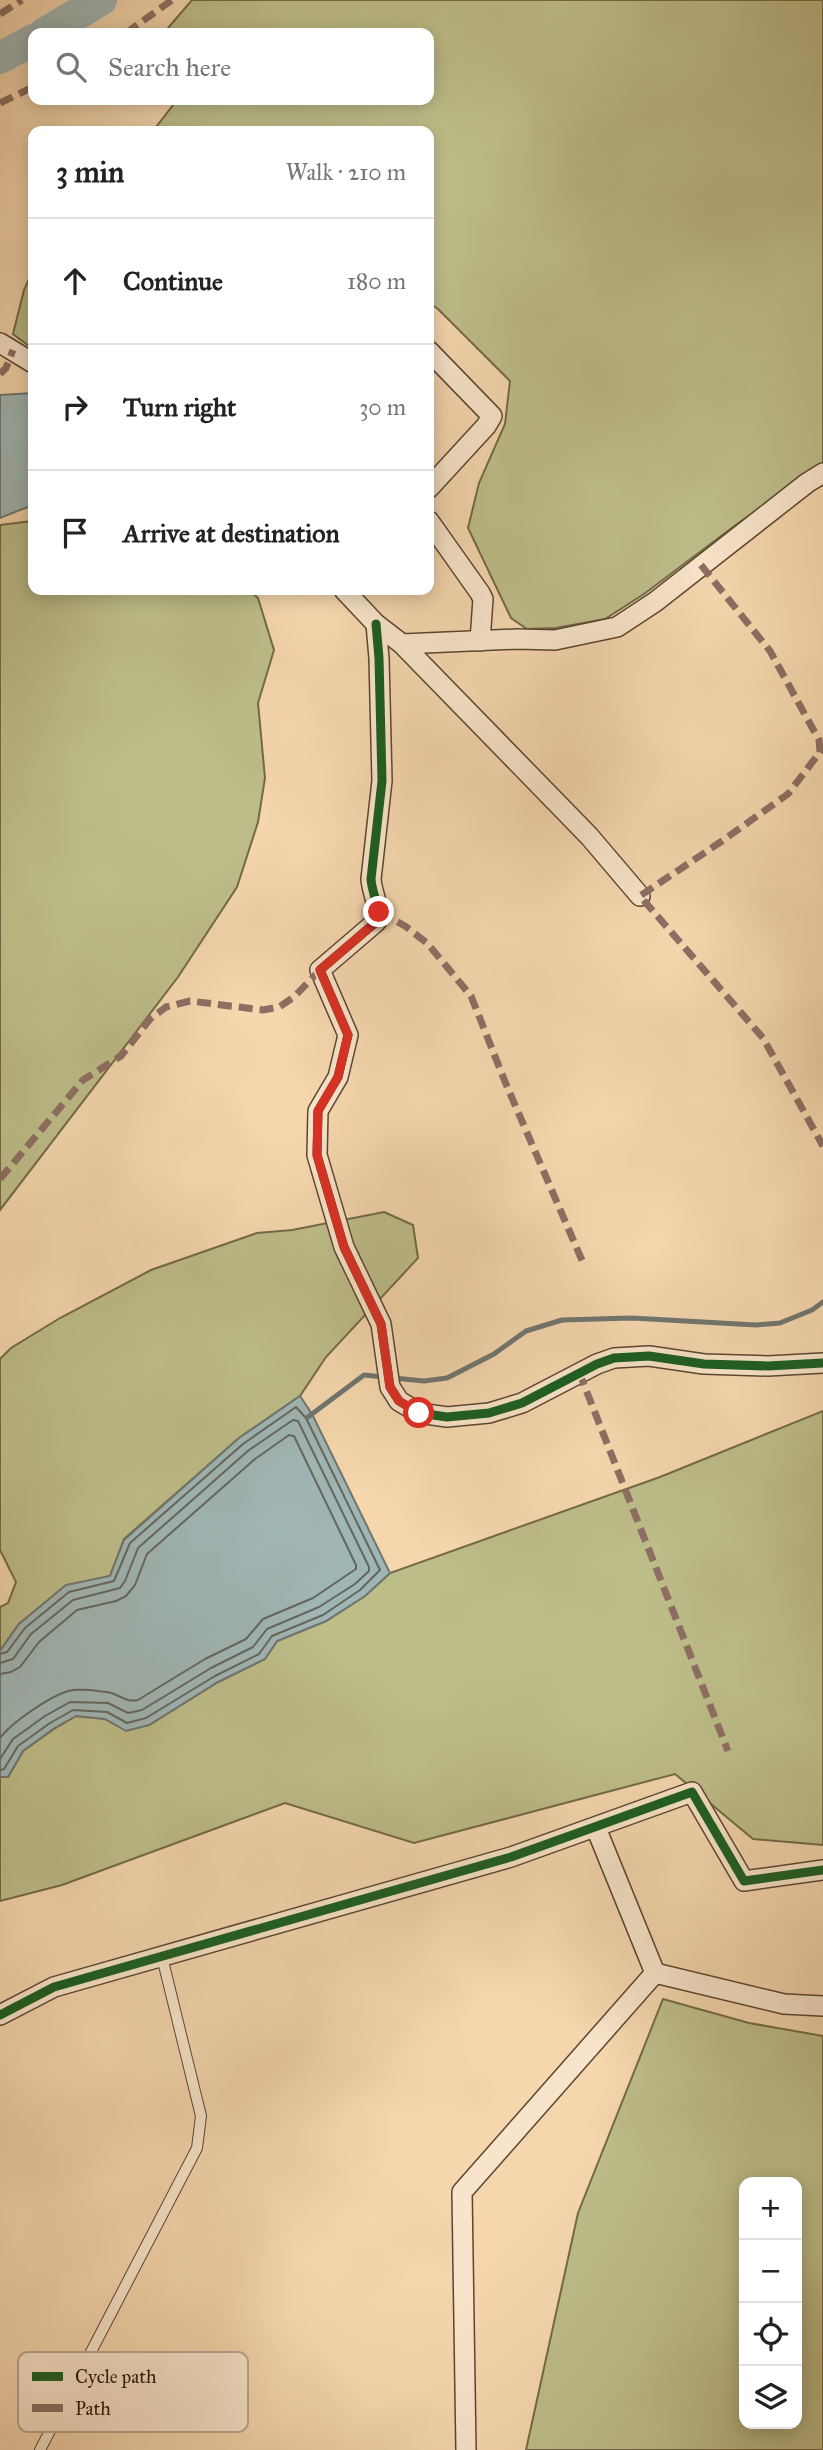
<!DOCTYPE html>
<meta charset="utf-8">
<style>
:root{--surface:#fff;--page:#f2f2f2;--text:#222;--muted:#767676;--line:#e0e0e0}
body{margin:0;font-family:"IM FELL Great Primer",serif;background:var(--page);color:var(--text)}
.controls{position:absolute;right:21px;bottom:21px;display:grid;overflow:hidden;border-radius:14px;box-shadow:0 4px 18px #0003}
.controls button{width:63px;height:63px;display:grid;place-items:center;padding:0;border:0;border-bottom:2px solid var(--line);background:var(--surface);color:var(--text);font:35px sans-serif}
.stop{position:absolute;width:21px;height:21px;margin:-16px;border:5px solid #d93025;border-radius:50%;background:#fff}
.stop.end{background:#d93025;border-color:#fff;box-shadow:0 2px 7px #0008}
.list{margin:0;padding:0;list-style:none}
h2{display:flex;justify-content:space-between;align-items:center;height:91px;margin:0;padding:0 28px;font-size:30px}
h2 small{font-size:23px;font-weight:400;color:var(--muted)}
.list li{display:grid;grid-template-columns:46px 1fr auto;gap:21px;align-items:center;box-sizing:border-box;height:126px;padding:0 28px;border-top:2px solid var(--line)}
.list b{display:block;font-size:26px;white-space:nowrap}
.list em{font-size:23px;font-style:normal;color:var(--muted)}
.icon{flex:none;width:38px;height:38px;fill:none;stroke:currentColor;stroke-width:2;stroke-linecap:round;stroke-linejoin:round}
.map{position:relative;flex:none;width:823px;height:2450px;overflow:hidden}
.search{position:absolute;background:var(--surface);box-shadow:0 4px 18px #0003;left:28px;top:28px;width:406px;height:77px;display:flex;align-items:center;gap:18px;box-sizing:border-box;padding:0 24px;border-radius:14px;color:var(--muted);font-size:26px}
.panel{position:absolute;background:var(--surface);box-shadow:0 4px 18px #0003;left:28px;top:126px;width:406px;height:469px;border-radius:14px}
.map>svg:first-child{display:block}
</style>
<div class="map">
<svg width="823" height="2450" viewBox="0 0 823 2450">
<rect width="100%" height="100%" fill="#f5d6ad"/>
<filter id="stains"><feTurbulence type="fractalNoise" baseFrequency=".00286" numOctaves="4"/><feColorMatrix values="0 0 0 0 .2 0 0 0 0 .09 0 0 0 0 .02 0 0 0 .5 -.17"/></filter>
<radialGradient id="worn" r=".72"><stop offset=".6" stop-color="#630" stop-opacity="0"/><stop offset="1" stop-color="#630" stop-opacity=".3"/></radialGradient>
<g fill="#bdbd89" stroke="#736948" stroke-width="2" fill-rule="evenodd">
<path d="M192,0H823V465L737,524L644,594L605,619L556,628L527,629L511,618L468,528L479,483L505,424L510,381L438,309L429,303V131H153L177,100H429V33H170L168,28Z"/>
<path d="M33,270V349L13,334L24,290Z"/>
<path d="M33,521V590H249L258,598L274,650L258,703L265,778L258,822L237,887L178,977L0,1210V525Z"/>
<path d="M384,1212L413,1225L418,1258L326,1357L300,1396L239,1438L124,1539L110,1576L66,1586L19,1624L0,1651V1607L8,1603L16,1582L0,1550V1359L11,1348L60,1318L151,1270L257,1233L292,1230Z"/>
<path d="M823,1411V1845L753,1839L675,1774L414,1843L285,1803L62,1885L0,1901V1777H8L23,1751L54,1729L76,1716L105,1719L126,1730L149,1725L218,1682L265,1659L277,1641L326,1621L365,1596L390,1573L660,1477Z"/>
<path d="M663,1999L749,2023L823,2036V2450H526L578,2213ZM744,2182H797V2424H744Z"/>
</g>
<g fill="#a0b6b5" stroke="#707670" stroke-width="2">
<path d="M33,393V505L0,518V395Z"/>
<path d="M300,1396L312,1414L390,1573L365,1596L326,1621L277,1641L265,1659L218,1682L149,1725L126,1731L105,1719L76,1716L53,1729L23,1751L8,1777H0V1651L19,1624L66,1585L110,1576L124,1540L239,1438Z"/>
</g>
<g fill="none" stroke-linecap="round" stroke-linejoin="round">
<g stroke="#64665e" stroke-width="2">
<path d="M0,1654L7,1652L25,1628L69,1592L114,1581L130,1543L243,1444L296,1407L306,1418L380,1570L360,1590L323,1615L272,1636L259,1654L215,1676L146,1718L127,1723L107,1712L73,1710L50,1723L18,1746L4,1769L0,1770"/>
<path d="M0,1663L13,1659L31,1634L73,1600L120,1588L125,1581L138,1548L249,1450L293,1420L298,1421L369,1567V1571L355,1584L319,1607L267,1629L253,1647L211,1668L142,1710L128,1713L108,1703L70,1702L45,1716L13,1739L0,1759"/>
<path d="M0,1674L11,1672L20,1667L39,1642L77,1610L116,1601L126,1596L135,1585L147,1554L255,1459L289,1435L294,1436L356,1565V1569L313,1598L263,1619L246,1639L205,1659L138,1700C126,1703 119,1694 107,1692C96,1691 80,1688 68,1691C49,1697 12,1722 0,1738"/>
</g>
<path stroke="#707670" stroke-width="5" d="M308,1417L364,1375L424,1381L447,1378L494,1354L526,1331L562,1320L632,1318L756,1325L780,1323L812,1310L823,1302"/>
<g stroke="#a0b6b5" stroke-width="32">
<path d="M45,33L101,0"/>
<path d="M0,58L33,40"/>
</g>
<defs>
<path id="lane" d="M40,2450L197,2148L201,2116L162,1957"/>
<g id="street">
<path d="M0,343L33,363"/>
<path d="M429,351L492,416L486,426L429,488"/>
<path d="M429,521L480,593L483,599L480,641"/>
<path d="M344,590L376,624L402,644L589,836L640,896"/>
<path d="M376,624L379,658L382,781L371,879C372,894 381,908 376,922L320,970L348,1035L338,1077L318,1111L317,1155L344,1247L381,1324L390,1387L399,1401L419,1413L447,1417L489,1413L522,1403L597,1364L614,1358L649,1356L704,1364L768,1366L823,1363"/>
<path d="M402,644L517,639L555,640L617,627L655,602L807,483L823,473"/>
<path d="M655,1973L784,2004L823,2006"/>
<path d="M0,2015L54,1987L511,1857L692,1792L744,1881L823,1870"/>
<path d="M466,2450L462,2192L655,1973L596,1828"/>
</g>
</defs>
<use href="#lane" stroke="#5c4531" stroke-width="12"/>
<use href="#street" stroke="#5c4531" stroke-width="22"/>
<use href="#lane" stroke="#f8e4ca" stroke-width="10"/>
<use href="#street" stroke="#f8e4ca" stroke-width="19"/>
<g stroke="#8d6e63" stroke-width="7" stroke-dasharray="14 7" stroke-linecap="butt">
<path d="M0,14L22,0"/>
<path d="M126,33L172,0"/>
<path d="M0,103L33,87"/>
<path d="M0,374L6,368L13,350"/>
<path d="M701,565L770,651L819,740L820,752L788,794L722,841L640,896L763,1038L823,1146"/>
<path d="M379,912L405,926L427,943L471,996L506,1084L584,1265"/>
<path d="M0,1179L83,1080L121,1056L150,1019L166,1007L190,1001L263,1010L279,1007L294,997L320,970"/>
<path d="M579,1372L728,1751"/>
</g>
<defs>
<g id="cycleway">
<path d="M376,624L379,658L382,781L371,879C372,894 381,908 376,922L320,970L348,1035L338,1077L318,1111L317,1155L344,1247L381,1324L390,1387L399,1401L419,1413L447,1417L489,1413L522,1403L597,1364L614,1358L649,1356L704,1364L768,1366L823,1363"/>
<path d="M0,2015L54,1987L511,1857L692,1792L744,1881L823,1870"/>
</g>
</defs>
<use href="#cycleway" stroke="#f8e4ca" stroke-width="13"/>
<use href="#cycleway" stroke="#1b5e20" stroke-width="9"/>
</g>
<g fill="none" stroke-linecap="round" stroke-linejoin="round">
<path stroke="#d93025" stroke-width="9" d="M379,912L376,922L320,970L348,1035L338,1077L318,1111L317,1155L344,1247L381,1324L390,1387L399,1401L419,1413"/>
</g>
<rect x="18" y="2352" width="230" height="80" rx="10" fill="#f8e4ca" stroke="#baa690" stroke-width="2"/>
<rect x="32" y="2372" width="31" height="9" fill="#1b5e20"/>
<rect x="32" y="2404" width="31" height="8" fill="#8d6e63"/>
<g font-size="19" fill="#291508">
<text x="75" y="2383">Cycle path</text>
<text x="75" y="2415">Path</text>
</g>
<rect width="100%" height="100%" filter="url(#stains)"/>
<rect width="100%" height="100%" fill="url(#worn)"/>
</svg>
<div class="controls">
<button>+</button>
<button>−</button>
<button><svg class="icon" aria-label="locate" viewBox="0 0 24 24"><circle cx="12" cy="12" r="6"/><path d="M12 2v4M12 18v4M2 12h4M18 12h4"/></svg></button>
<button><svg class="icon" aria-label="layers" viewBox="0 0 24 24"><path d="M12 4l9 5-9 5-9-5zM3 14l9 5 9-5"/></svg></button>
</div>
<div class="stop" style="left:419px;top:1413px"></div>
<div class="stop end" style="left:379px;top:912px"></div>
<div class="search"><svg class="icon" aria-label="search" viewBox="0 0 24 24"><circle cx="10" cy="10" r="6"/><path d="M15 15l6 6"/></svg>Search here</div>
<section class="panel">
<h2>3 min<small>Walk · 210 m</small></h2>
<ul class="list">
<li><svg class="icon" aria-label="ahead" viewBox="0 0 24 24"><path d="M12 20V5M6 11l6-6 6 6"/></svg><div><b>Continue</b></div><em>180 m</em></li>
<li><svg class="icon" aria-label="right" viewBox="0 0 24 24"><path d="M7 20v-9h11M14 6l5 5-5 5"/></svg><div><b>Turn right</b></div><em>30 m</em></li>
<li><svg class="icon" aria-label="arrive" viewBox="0 0 24 24"><path d="M6 21V4h12l-3 4 3 4H6"/></svg><div><b>Arrive at destination</b></div></li>
</ul>
</section>
</div>
